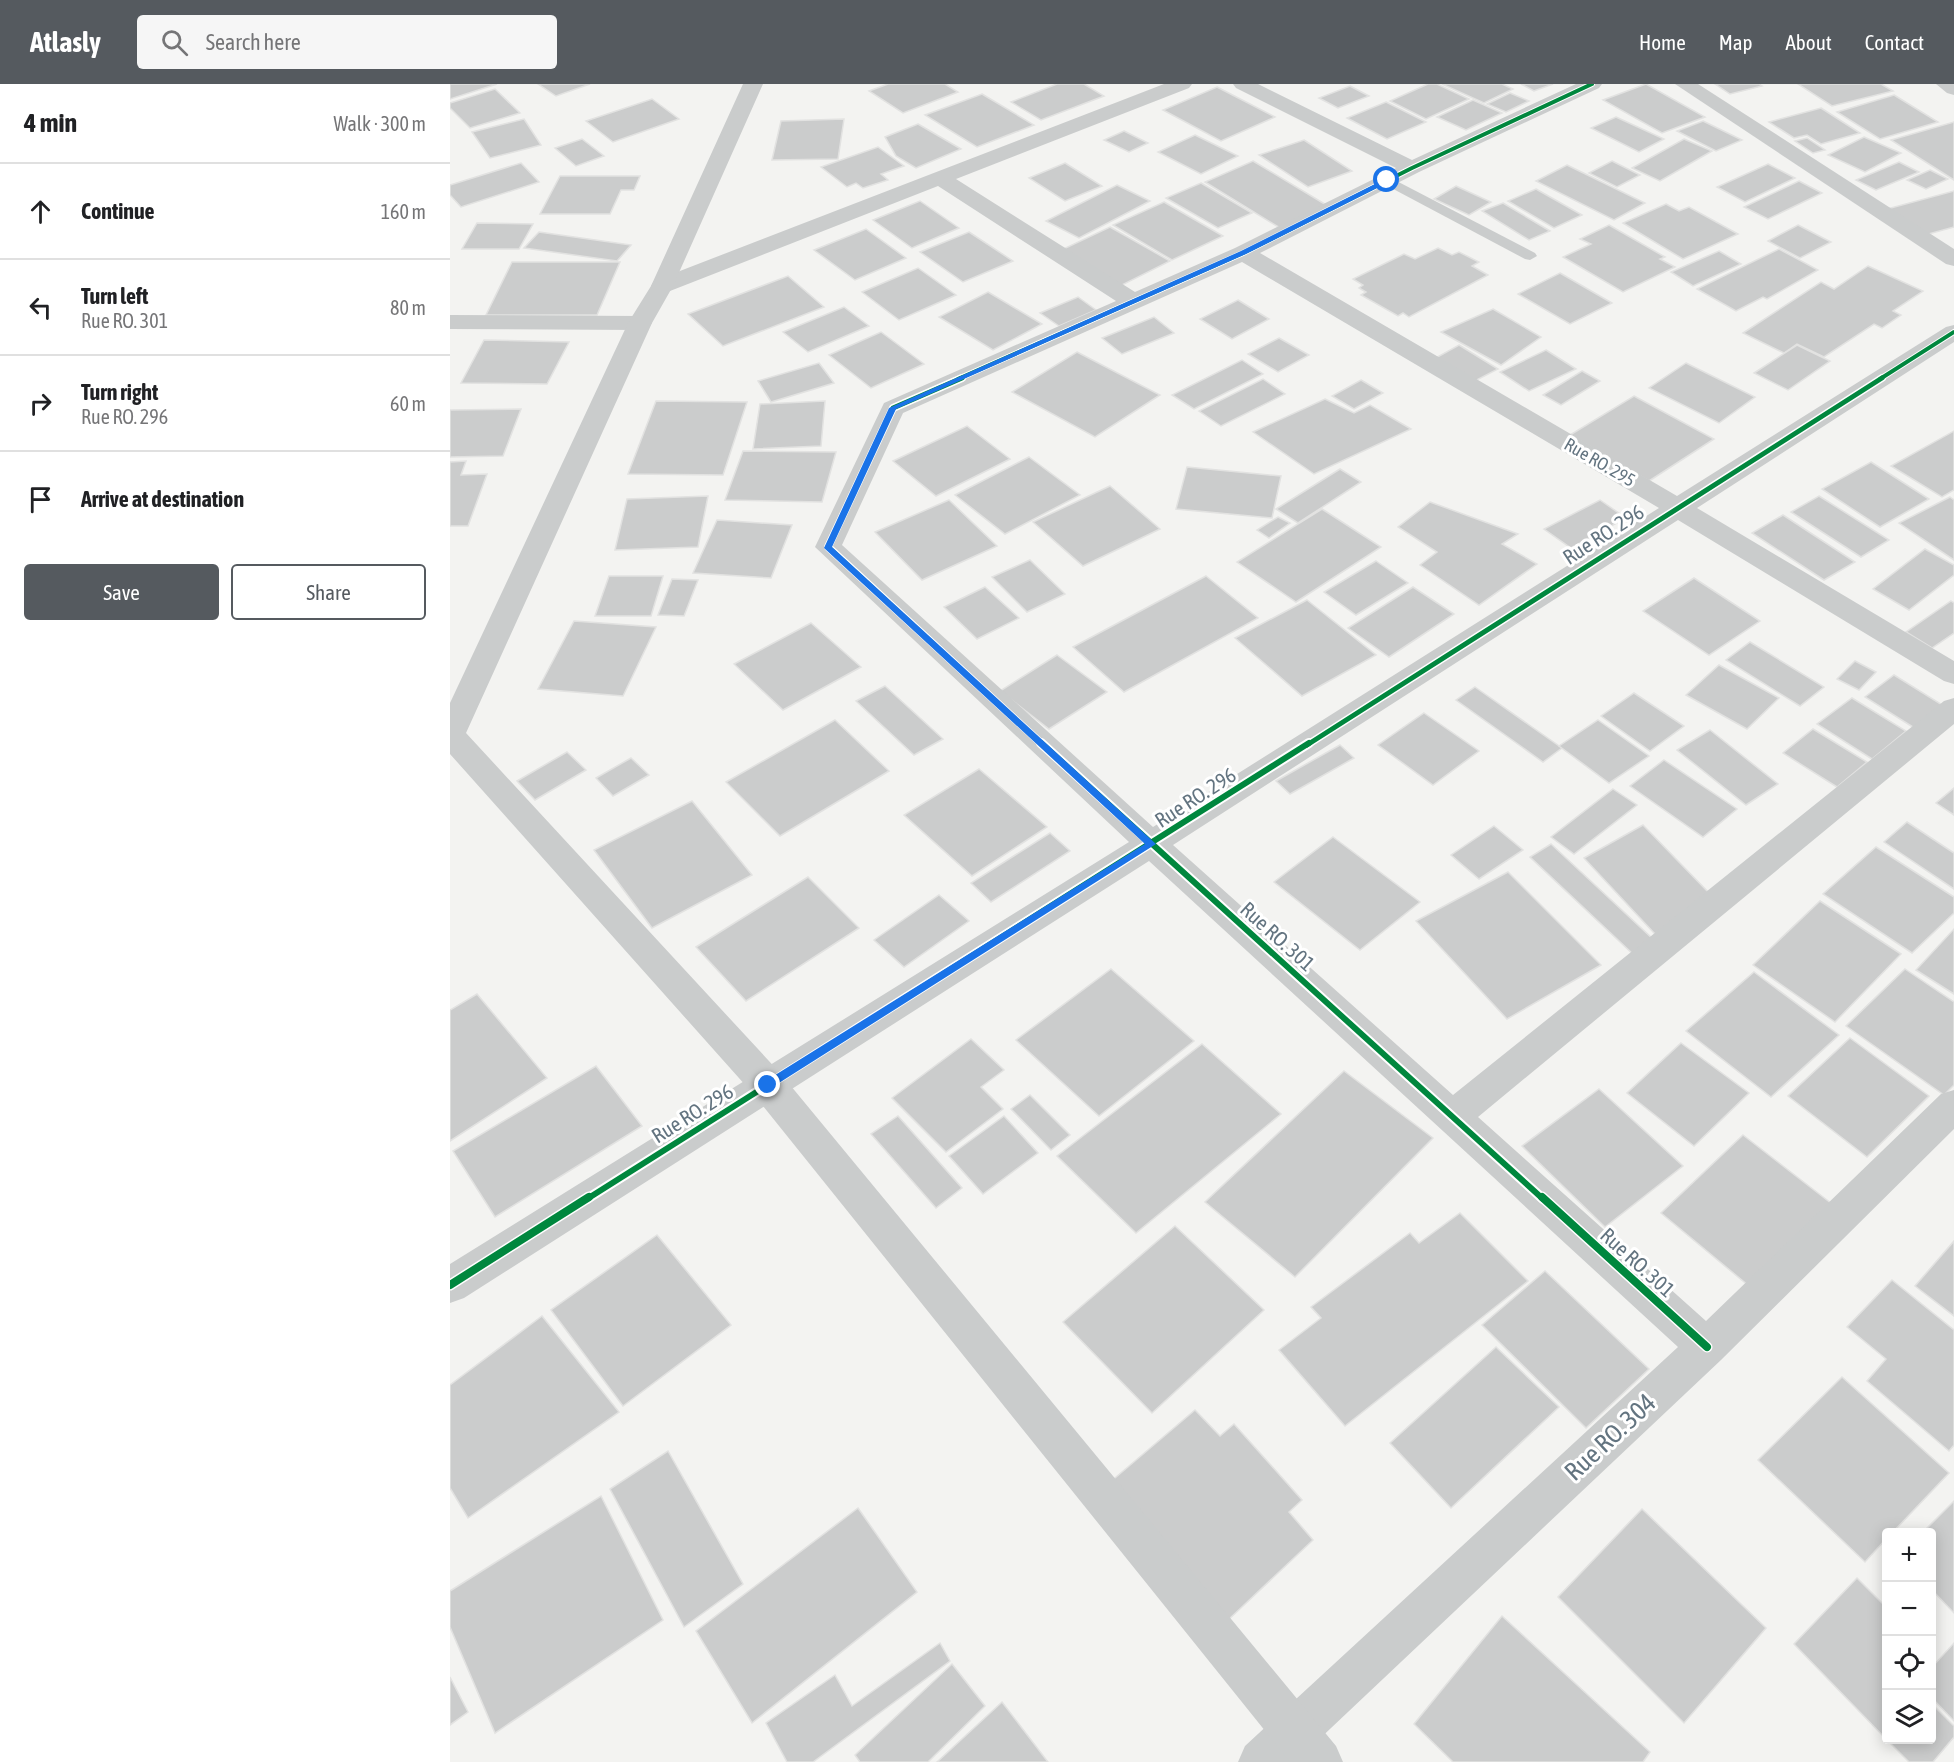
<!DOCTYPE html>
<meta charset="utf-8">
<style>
:root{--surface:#fff;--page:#f6f6f6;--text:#202124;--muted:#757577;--line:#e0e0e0;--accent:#555a5f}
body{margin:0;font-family:"Asap Condensed",sans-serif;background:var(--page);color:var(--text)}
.controls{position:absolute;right:18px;bottom:18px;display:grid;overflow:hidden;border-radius:6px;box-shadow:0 3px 15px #0003}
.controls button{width:54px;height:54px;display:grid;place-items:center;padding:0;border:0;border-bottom:2px solid var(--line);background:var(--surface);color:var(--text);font:30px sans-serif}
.stop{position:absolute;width:18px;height:18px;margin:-14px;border:4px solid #1a73e8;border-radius:50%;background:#fff}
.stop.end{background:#1a73e8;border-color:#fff;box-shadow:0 2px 6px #0008}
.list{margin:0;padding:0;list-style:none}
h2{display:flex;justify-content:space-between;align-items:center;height:78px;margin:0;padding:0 24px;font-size:26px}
h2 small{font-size:20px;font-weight:400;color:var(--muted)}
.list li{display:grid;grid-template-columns:39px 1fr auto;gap:18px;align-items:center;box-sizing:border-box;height:96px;padding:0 24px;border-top:2px solid var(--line)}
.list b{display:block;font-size:22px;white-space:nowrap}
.list p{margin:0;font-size:20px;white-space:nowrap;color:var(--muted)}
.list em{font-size:20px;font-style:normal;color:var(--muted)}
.actions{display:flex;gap:12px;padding:18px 24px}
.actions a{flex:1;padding:14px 0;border:2px solid var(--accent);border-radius:6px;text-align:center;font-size:21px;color:var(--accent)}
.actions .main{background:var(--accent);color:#fff}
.icon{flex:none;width:33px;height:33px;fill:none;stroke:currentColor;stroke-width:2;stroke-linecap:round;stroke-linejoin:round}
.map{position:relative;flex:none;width:1504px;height:1678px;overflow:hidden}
header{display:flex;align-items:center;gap:36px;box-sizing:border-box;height:84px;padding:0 30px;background:var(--accent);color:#fff}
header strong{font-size:28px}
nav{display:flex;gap:33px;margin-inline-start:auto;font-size:21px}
.search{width:420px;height:54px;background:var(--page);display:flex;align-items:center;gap:15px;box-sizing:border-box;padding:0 21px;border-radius:6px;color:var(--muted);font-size:22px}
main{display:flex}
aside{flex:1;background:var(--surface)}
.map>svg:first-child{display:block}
</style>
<header>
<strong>Atlasly</strong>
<div class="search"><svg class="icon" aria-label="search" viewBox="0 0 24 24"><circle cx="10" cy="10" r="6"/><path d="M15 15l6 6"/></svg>Search here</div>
<nav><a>Home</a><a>Map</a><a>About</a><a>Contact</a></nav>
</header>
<main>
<aside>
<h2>4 min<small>Walk · 300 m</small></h2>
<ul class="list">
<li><svg class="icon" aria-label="ahead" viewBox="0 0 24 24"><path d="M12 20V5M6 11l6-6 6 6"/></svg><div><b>Continue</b></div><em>160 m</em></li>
<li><svg class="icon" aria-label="left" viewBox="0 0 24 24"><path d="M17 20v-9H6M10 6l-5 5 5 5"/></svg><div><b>Turn left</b><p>Rue RO. 301</p></div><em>80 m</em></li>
<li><svg class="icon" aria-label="right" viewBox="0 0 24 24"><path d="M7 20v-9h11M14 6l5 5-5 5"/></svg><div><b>Turn right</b><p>Rue RO. 296</p></div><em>60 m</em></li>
<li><svg class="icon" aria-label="arrive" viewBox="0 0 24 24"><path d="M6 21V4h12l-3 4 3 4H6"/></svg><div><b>Arrive at destination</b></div></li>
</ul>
<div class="actions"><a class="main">Save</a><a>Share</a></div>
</aside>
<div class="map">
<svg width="1504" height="1678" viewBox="0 0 1504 1678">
<rect width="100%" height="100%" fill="#f3f3f1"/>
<g fill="#cbcccc" stroke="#e2e2e1" stroke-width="1.5">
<path d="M0,0H47L0,15Z"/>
<path d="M88,0H140L106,12Z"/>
<path d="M438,0H495L508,8L453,29L419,7Z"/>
<path d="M607,0H634L654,12L591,36L561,18Z"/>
<path d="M978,0H987L1019,15L976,35L940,17Z"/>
<path d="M992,0H1052L1063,5L1034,19Z"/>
<path d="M1071,0H1103L1084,7Z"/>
<path d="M1196,0L1255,33L1212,49L1153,16Z"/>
<path d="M1265,0H1309L1312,2L1280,10Z"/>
<path d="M1348,0H1431L1443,7L1382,22Z"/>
<path d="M900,2L919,12L888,24L869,14Z"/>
<path d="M767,3L825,33L771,57L713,26Z"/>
<path d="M45,5L70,29L20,44L0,24V19Z"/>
<path d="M1060,9L1079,17L1056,28L1037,20Z"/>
<path d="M532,10L584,41L527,63L475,31Z"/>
<path d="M1444,11L1488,38L1430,55L1387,28Z"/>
<path d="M202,15L229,35L163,58L136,37Z"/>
<path d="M1023,16L1052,29L1016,46L987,33Z"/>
<path d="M936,18L976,38L937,55L897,34Z"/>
<path d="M1371,24L1410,49L1371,60L1357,51L1344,54L1319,38Z"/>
<path d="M1166,33L1214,55L1189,68L1141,44Z"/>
<path d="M74,35L91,61L40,74L22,48Z"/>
<path d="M394,35L388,75L322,76L331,37Z"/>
<path d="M1253,37L1292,56L1266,67L1227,47Z"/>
<path d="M1504,38V96L1441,56Z"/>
<path d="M468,40L511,65L466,84L446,72L435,53Z"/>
<path d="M674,47L698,59L679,68L654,56Z"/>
<path d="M745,51L788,72L751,90L708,68Z"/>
<path d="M1414,53L1451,69L1415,88L1378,71Z"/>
<path d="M1357,54L1375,66L1363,69L1345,57Z"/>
<path d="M132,55L154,72L126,82L105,64Z"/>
<path d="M1234,55L1262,67L1210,97L1182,84Z"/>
<path d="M854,56L902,87L858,103L809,71Z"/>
<path d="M428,63L454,82L431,90L438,96L413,104L406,99L397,103L371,83Z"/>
<path d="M803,77L878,122L830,144L755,98Z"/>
<path d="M1162,77L1190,91L1167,103L1139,89Z"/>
<path d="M1449,78L1469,88L1426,106L1406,96Z"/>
<path d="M71,79L89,98L11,123L0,111V101Z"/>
<path d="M615,79L652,102L615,117L579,94Z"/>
<path d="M1318,80L1345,94L1295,118L1267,103Z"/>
<path d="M1117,81L1195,119L1164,136L1086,97Z"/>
<path d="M1480,86L1498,95L1476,105L1457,96Z"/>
<path d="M110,92H190L184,106H171L160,130H90Z"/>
<path d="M1349,97L1372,109L1318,135L1294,123Z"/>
<path d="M751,99L802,129L768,144L716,114Z"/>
<path d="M667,101L700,117L629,154L596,137Z"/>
<path d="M1006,102L1041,118L1019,131L984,115Z"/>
<path d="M1086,105L1132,131L1104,144L1058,117Z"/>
<path d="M1504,107V143L1475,151L1437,125Z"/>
<path d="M470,117L509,144L462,164L423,136Z"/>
<path d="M714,118L773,152L722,176L663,141Z"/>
<path d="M1053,119L1100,147L1079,156L1032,127Z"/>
<path d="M1216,120L1229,127L1239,123L1288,150L1233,175L1173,139Z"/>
<path d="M27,139L83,140L69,165H12Z"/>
<path d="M1159,141L1215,173L1210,175L1225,183L1173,208L1113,173L1141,160L1130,155Z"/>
<path d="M1348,141L1381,158L1350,174L1318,157Z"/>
<path d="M660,143L720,177L666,204L607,168Z"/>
<path d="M416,145L456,174L405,196L364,166Z"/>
<path d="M89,148L181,161L167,177L74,164Z"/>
<path d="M519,148L563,177L513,198L470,168Z"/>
<path d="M988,164L1002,171L1009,168L1029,178L1022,182L1038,191L959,233L953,229L948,232L911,211L916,208L909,204L913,201L903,195L954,170L965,175Z"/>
<path d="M1329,165L1368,186L1317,215L1313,213L1286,227L1247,205Z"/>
<path d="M1269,167L1291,180L1243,202L1221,188Z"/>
<path d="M62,178H170L147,231H36Z"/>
<path d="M1418,182L1473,207L1443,227L1451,231L1432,244L1424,240L1374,273L1347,260L1334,269L1293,249L1371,198L1384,205Z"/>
<path d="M468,184L506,211L449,236L412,208Z"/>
<path d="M1110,189L1162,219L1120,240L1068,210Z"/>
<path d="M338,192L374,223L273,262L238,230Z"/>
<path d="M538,208L592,240L543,266L489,233Z"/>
<path d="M628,213L646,226L609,242L590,229Z"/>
<path d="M788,216L819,235L782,255L750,235Z"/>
<path d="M394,223L419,242L358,268L333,248Z"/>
<path d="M1043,225L1091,253L1051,281L991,248Z"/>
<path d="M704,233L724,249L672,270L652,254Z"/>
<path d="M431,248L474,280L421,304L379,271Z"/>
<path d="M829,254L859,271L828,288L798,270Z"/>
<path d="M34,256L119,258L97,300L11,299Z"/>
<path d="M1009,261L1048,285L1021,299L982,276Z"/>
<path d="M1347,261L1380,277L1338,306L1304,289Z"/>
<path d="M1096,266L1126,285L1079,307L1050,288Z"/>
<path d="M627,268L710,311L645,353L562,308Z"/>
<path d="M792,276L813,290L744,325L722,311Z"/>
<path d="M369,279L384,299L321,318L308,297Z"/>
<path d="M1236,279L1305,313L1269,339L1199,304Z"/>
<path d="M1132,287L1150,297L1111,321L1093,311Z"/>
<path d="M813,295L835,310L771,342L749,327Z"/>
<path d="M911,296L933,309L904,325L882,312Z"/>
<path d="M1184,312L1264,355L1199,397L1120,351Z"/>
<path d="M875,315L904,329L920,321L961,345L864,390L803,348Z"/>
<path d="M206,317L297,318L273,391L178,390Z"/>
<path d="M375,317L371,362L303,365L310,320Z"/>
<path d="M71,325L53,372L0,373V326Z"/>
<path d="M517,342L560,375L486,412L443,377Z"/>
<path d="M1504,347V406L1492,413L1441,382Z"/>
<path d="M293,367L386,368L372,418L275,416Z"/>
<path d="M579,373L630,411L555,450L505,411Z"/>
<path d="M16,377L11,391L37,390L18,442H0V378Z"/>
<path d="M1421,378L1479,415L1430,443L1372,405Z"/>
<path d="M737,383L831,392L822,434L726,425Z"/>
<path d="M890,385L911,398L848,439L826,425Z"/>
<path d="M660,402L710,445L633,482L583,438Z"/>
<path d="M258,412L248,463L165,466L177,415Z"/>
<path d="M1369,412L1439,456L1411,473L1341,428Z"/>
<path d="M1500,413L1504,416V476L1449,439Z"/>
<path d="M499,416L547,462L472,496L425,448Z"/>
<path d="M1150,416L1176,434L1121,464L1094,445Z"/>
<path d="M980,418L1068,450L1052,460L1087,480L1029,521L970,481L987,468L948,443Z"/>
<path d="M872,425L931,463L846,518L787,478Z"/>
<path d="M1333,431L1405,478L1374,496L1302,449Z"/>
<path d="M828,433L840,439L819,454L807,446Z"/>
<path d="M267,436L342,441L321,494L243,489Z"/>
<path d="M1475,465L1504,481V491L1459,526L1423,505Z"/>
<path d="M580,476L615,510L577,528L542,493Z"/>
<path d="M926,477L958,499L906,531L874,508Z"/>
<path d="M159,492H213L201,532H145Z"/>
<path d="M756,492L808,534L674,608L623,563Z"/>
<path d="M1244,494L1310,537L1259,571L1193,527Z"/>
<path d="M222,495L248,496L234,532L208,531Z"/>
<path d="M535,503L569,534L527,555L494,523Z"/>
<path d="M963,503L1004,530L939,573L898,544Z"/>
<path d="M857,516L926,571L852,612L785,554Z"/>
<path d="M1501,517L1504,519V549L1482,564L1456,548Z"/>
<path d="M124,537L206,543L173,612L88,605Z"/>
<path d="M361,539L411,583L333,626L284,580Z"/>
<path d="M1300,558L1374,603L1350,622L1276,576Z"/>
<path d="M607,571L657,608L599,645L550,607Z"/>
<path d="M1405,577L1426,588L1409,606L1387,595Z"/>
<path d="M1269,581L1329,614L1297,645L1236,611Z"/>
<path d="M1444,591L1494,622L1466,645L1415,613Z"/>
<path d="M435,602L493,655L464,671L406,617Z"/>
<path d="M1025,603L1112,664L1093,678L1006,616Z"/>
<path d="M1184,609L1234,642L1200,667L1151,632Z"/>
<path d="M1402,614L1456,647L1422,675L1367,640Z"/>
<path d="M974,629L1029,667L983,701L928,661Z"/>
<path d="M385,636L439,687L330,752L276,698Z"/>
<path d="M1148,636L1199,672L1159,699L1109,662Z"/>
<path d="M1363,645L1417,678L1387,703L1333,669Z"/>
<path d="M1260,646L1328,700L1296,721L1227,666Z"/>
<path d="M890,661L904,674L840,710L826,697Z"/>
<path d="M117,668L136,686L85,716L67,697Z"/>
<path d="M181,674L199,691L163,712L146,694Z"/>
<path d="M1214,676L1287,725L1253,753L1180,702Z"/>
<path d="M529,685L597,743L522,792L454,731Z"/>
<path d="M1504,704V731L1486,719Z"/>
<path d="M1163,705L1187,721L1124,770L1101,753Z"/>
<path d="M242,717L302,791L202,844L144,766Z"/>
<path d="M1457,738L1504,769V805L1434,758Z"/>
<path d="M1193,741L1260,810L1205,850L1134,774Z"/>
<path d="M1044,742L1073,766L1029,795L1001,771Z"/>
<path d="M600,749L620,767L541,818L521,799Z"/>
<path d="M883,753L970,818L910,866L824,798Z"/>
<path d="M1101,760L1205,857L1184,871L1080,773Z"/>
<path d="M1426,763L1504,813V829L1462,869L1373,810Z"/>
<path d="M1058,788L1151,881L1057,935L966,837Z"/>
<path d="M358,793L409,844L296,917L246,863Z"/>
<path d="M489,811L519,837L454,883L424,856Z"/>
<path d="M1370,817L1451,870L1385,938L1303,881Z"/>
<path d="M1504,845V910L1466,886Z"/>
<path d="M661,885L744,957L649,1032L566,956Z"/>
<path d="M1455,885L1504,918V1001L1494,1011L1396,942Z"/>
<path d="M1304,888L1389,951L1321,1013L1236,947Z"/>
<path d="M27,910L97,994L0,1057V926Z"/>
<path d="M1400,954L1479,1012L1417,1073L1338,1012Z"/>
<path d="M521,955L554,986L531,1003L553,1025L496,1068L442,1014Z"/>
<path d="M1231,959L1299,1009L1244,1062L1177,1009Z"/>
<path d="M752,960L831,1030L686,1149L607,1072Z"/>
<path d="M146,982L192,1042L45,1133L3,1067Z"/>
<path d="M894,987L983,1054L845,1193L755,1118Z"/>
<path d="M1149,1005L1233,1082L1155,1143L1072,1062Z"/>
<path d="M580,1011L620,1051L601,1066L561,1025Z"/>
<path d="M448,1032L512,1104L486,1124L421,1050Z"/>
<path d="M554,1032L588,1069L533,1110L499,1072Z"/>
<path d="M1293,1051L1386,1123L1305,1207L1211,1129Z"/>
<path d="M1010,1129L1078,1197L895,1342L829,1266L871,1234L861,1223L960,1149L969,1159Z"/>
<path d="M725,1142L814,1226L702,1329L613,1238Z"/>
<path d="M207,1151L281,1241L173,1322L101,1226Z"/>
<path d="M1504,1157V1232L1465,1202Z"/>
<path d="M1095,1187L1199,1285L1136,1344L1032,1241Z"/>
<path d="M1442,1196L1504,1246V1361L1499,1367L1417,1297L1436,1275L1397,1243Z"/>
<path d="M92,1232L169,1328L18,1434L0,1404V1301Z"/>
<path d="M1046,1263L1109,1323L1001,1424L940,1359Z"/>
<path d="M1392,1293L1499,1389L1443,1448H1436V1455L1415,1478L1308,1376Z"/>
<path d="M745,1326L770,1352L784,1340L852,1416L839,1428L863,1456L776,1538L659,1399Z"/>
<path d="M218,1367L293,1500L234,1543L160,1405Z"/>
<path d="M151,1412L213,1536L45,1649L0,1543V1507Z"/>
<path d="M1504,1417V1529L1482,1506V1448H1473Z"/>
<path d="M408,1424L467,1508L302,1639L246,1547Z"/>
<path d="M1192,1425L1316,1544L1234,1639L1108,1513Z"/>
<path d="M1407,1494L1436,1523V1655L1344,1560Z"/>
<path d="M1052,1532L1200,1668L1193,1678H1003L964,1640Z"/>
<path d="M490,1559L500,1577L363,1678H337L316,1639L385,1591L402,1622Z"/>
<path d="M1504,1559V1637L1482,1614V1583Z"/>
<path d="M502,1580L535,1622L478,1678H410L405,1671Z"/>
<path d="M0,1593L18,1628L0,1641Z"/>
<path d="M552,1618L598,1678H487Z"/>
<path d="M1482,1620L1504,1642V1653L1483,1678H1459L1437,1656H1482Z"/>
</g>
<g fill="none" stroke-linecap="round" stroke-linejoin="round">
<path fill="#cacccc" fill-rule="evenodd" d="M937,92L1085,169L1087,172L1080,176L1075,175L932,99V93Z"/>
<g fill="#cacccc" fill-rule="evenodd">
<path d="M714,0H742L739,4L506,95L685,208L785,164L946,84L786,4L783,0H808L962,76L1126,0H1152L1149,4L969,88L810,169L1227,412L1496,243L1504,241V258L1247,424L1504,577V600L1494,597L1228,436L723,761L1003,1011L1494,617L1504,614V640L1028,1033L1256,1237L1491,1010L1504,1006V1045L1271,1276L845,1678H788L795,1662L1228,1263L699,777L14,1214L0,1219V1180L679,758L365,463L434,319L666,217L488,102L220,207H204L201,202L204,197ZM792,178L1209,424L703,743L392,461L453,329Z"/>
<path d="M1225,0H1248L1504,165V182L1496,180Z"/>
<path d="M1486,0H1504V11L1497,9Z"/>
<path d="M0,231L190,232L198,234L202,239L198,244L190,246L0,245Z"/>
</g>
<path fill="#cacccc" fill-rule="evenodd" d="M293,0H313L223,202L202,239L16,649L331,990L886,1662L893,1678H840L305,1012L0,670V619L178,239L201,202Z"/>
<defs>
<g id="cycleway-far3">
<path d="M508,295L793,169L962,84L1142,0"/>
<path d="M1430,295L1504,248"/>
</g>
<g id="cycleway-far2">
<path d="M512,294L443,324L378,463L593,661"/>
<path d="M857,661L1432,294"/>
</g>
<g id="cycleway-far1">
<path d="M591,659L1093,1115"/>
<path d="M137,1115L859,659"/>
</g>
<g id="cycleway">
<path d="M1092,1113L1257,1263"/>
<path d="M0,1201L139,1113"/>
</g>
</defs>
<use href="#cycleway-far3" stroke="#fff" stroke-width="6"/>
<use href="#cycleway-far2" stroke="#fff" stroke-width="8"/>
<use href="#cycleway-far1" stroke="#fff" stroke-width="10"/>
<use href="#cycleway" stroke="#fff" stroke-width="11"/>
<use href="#cycleway-far3" stroke="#00873e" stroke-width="4"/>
<use href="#cycleway-far2" stroke="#00873e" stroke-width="5"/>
<use href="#cycleway-far1" stroke="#00873e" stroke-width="6"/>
<use href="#cycleway" stroke="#00873e" stroke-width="8"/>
</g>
<path fill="#1a73e8" d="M937,94L939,98L796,170L446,325L382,463L706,760L321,1004H314V998L695,760L374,464L439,324L791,167Z"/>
<g text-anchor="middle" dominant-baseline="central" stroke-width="6" stroke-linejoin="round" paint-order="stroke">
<g font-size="18" fill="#637480" stroke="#fff">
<text transform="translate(1150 378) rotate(30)">Rue RO. 295</text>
</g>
<g font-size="21" fill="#637480" stroke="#fff">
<text transform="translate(1153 450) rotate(-33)">Rue RO. 296</text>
<text transform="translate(745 713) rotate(-33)">Rue RO. 296</text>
<text transform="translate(828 852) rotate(42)">Rue RO. 301</text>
<text transform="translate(242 1029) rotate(-32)">Rue RO. 296</text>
<text transform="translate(1188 1178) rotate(42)">Rue RO. 301</text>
</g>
<g font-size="26" fill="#637480" stroke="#fff">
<text transform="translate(1160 1353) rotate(-43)">Rue RO. 304</text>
</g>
</g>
</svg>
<div class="controls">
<button>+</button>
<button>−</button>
<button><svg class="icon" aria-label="locate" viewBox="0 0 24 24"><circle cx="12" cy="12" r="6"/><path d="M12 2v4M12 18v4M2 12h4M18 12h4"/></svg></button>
<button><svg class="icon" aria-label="layers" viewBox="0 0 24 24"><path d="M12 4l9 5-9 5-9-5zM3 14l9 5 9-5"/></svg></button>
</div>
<div class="stop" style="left:937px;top:96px"></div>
<div class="stop end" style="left:318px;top:1001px"></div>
</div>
</main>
